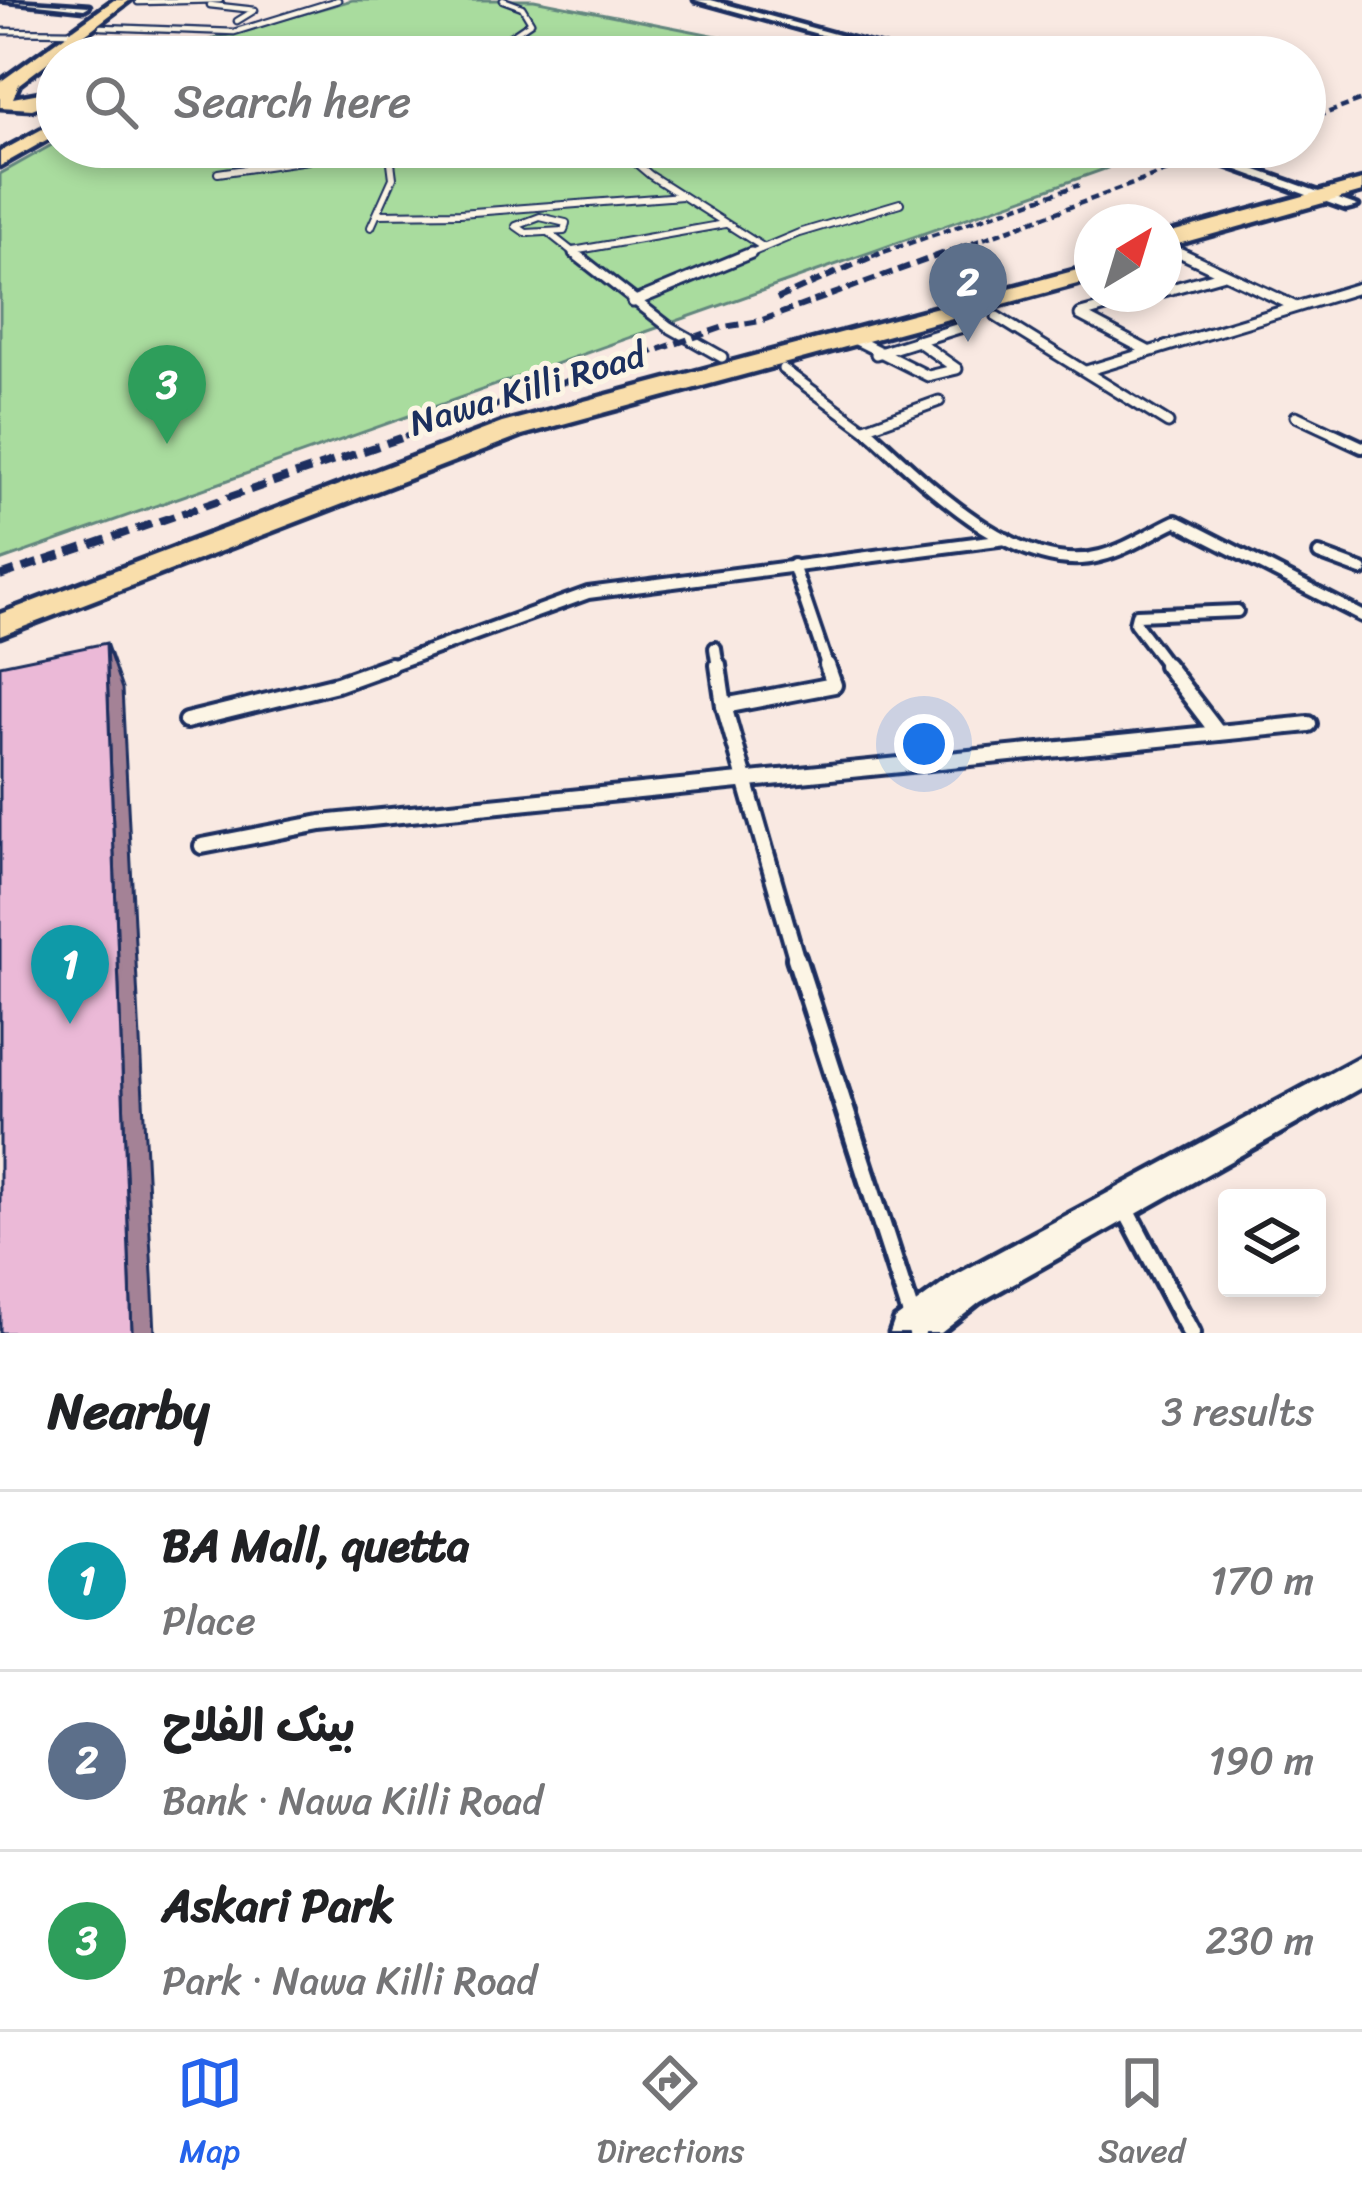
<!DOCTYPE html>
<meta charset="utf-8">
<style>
:root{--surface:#fff;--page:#f6f6f6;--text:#202124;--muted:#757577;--line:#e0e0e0;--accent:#2563eb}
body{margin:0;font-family:Sriracha,"Playpen Sans Arabic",sans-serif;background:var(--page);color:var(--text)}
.controls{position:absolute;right:36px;bottom:36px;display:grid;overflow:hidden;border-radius:12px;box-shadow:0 6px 18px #0003}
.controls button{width:108px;height:108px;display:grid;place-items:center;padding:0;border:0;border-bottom:3px solid var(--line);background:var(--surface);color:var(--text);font:60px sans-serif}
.compass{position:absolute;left:1074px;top:204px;width:108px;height:108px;border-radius:50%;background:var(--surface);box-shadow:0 6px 18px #0003;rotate:38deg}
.you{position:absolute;left:924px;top:744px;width:42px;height:42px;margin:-30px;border:9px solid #fff;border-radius:50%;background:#1a73e8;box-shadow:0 0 0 18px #1a73e833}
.badge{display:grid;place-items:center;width:78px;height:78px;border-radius:50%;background:var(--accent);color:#fff;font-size:39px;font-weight:700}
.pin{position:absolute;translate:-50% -99px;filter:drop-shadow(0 3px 6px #0008)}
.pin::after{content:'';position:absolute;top:63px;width:42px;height:36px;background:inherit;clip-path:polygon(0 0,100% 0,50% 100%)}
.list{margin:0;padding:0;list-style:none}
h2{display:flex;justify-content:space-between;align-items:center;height:156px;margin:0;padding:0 48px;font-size:51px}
h2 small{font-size:39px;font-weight:400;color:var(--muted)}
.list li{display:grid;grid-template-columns:78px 1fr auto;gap:36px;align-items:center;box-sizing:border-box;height:180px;padding:0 48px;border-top:3px solid var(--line)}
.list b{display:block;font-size:45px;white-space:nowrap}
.list p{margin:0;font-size:39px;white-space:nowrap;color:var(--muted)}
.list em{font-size:39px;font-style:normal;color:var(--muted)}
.icon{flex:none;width:66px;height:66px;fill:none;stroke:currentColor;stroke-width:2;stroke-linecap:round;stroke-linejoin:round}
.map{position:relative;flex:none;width:1362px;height:1333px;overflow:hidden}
.search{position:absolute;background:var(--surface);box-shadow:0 6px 18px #0003;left:36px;right:36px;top:36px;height:132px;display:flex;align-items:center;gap:30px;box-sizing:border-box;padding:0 42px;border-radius:66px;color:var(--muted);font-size:45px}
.sheet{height:696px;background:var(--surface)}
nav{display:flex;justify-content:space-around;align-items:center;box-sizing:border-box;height:168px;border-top:3px solid var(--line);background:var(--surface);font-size:33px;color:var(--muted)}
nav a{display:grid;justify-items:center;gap:6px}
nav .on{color:var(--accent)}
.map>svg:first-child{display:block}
</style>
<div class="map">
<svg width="1362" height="1333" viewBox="0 0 1362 1333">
<rect width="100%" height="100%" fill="#f9e9e2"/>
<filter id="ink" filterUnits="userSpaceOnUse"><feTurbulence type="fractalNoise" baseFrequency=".00833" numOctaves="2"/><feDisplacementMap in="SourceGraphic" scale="24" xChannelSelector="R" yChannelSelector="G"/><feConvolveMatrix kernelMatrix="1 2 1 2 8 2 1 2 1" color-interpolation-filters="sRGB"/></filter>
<g filter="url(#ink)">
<g fill="#a9dc9e" stroke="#62867e" stroke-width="3">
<path d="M352,0H534L824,57H150Z"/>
<path d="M57,142V147H1053L1105,169L0,561V174Z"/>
</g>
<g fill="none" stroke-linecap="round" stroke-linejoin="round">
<defs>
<g id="service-far5">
<path d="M138,2L220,0"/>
<path d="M210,5L255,10L237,21"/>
<path d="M101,27L234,32L338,0"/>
<path d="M0,31L76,32"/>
<path d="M479,48L506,39L531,22L522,7L503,0"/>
<path d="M802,57L857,41"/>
</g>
<g id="service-far4">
<path d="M494,147L501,158"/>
<path d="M617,147L650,175L763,247"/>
<path d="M218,173L308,160L325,147"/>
<path d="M378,214L460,213L682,196"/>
<path d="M540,217L566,223L564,231L526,233L516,226Z"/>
<path d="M371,227L393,178L389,147"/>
<path d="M550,234L578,256"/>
<path d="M573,251L725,224"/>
<path d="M1177,251L1187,256"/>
<path d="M744,256L799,233L900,203"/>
</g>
<g id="service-far3">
<path d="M574,253L669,327L722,357"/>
<path d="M1181,253L1294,306"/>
<path d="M1164,291L1224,274"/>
<path d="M633,302L751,253"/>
<path d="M1081,314L1153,294"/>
<path d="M1080,315L1148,351"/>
<path d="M997,317L1168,423"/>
<path d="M850,337L928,376L957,369L916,340"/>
<path d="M876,354L969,325"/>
<path d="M783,369L875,437"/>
<path d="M1086,371L1362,287"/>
<path d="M1296,416L1341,437"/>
<path d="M865,428L939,401"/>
</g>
<g id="service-far2">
<path d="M872,434C926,484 1020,578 1100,556C1126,550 1152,532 1176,521L1362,616"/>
<path d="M1334,434L1362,447"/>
<path d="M1319,554L1362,570"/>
<path d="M793,565L828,668"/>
<path d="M715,648L718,668"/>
<path d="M382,668L588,593L1006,539"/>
<path d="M1169,668L1135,623L1137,615L1237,611"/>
</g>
<g id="service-far1">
<path d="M718,665L724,706L797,961"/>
<path d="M1166,665L1218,733"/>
<path d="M724,706L834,685L827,665"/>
<path d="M186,721L337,684L390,665"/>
<path d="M202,846L321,823L1309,724"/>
</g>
<g id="service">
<path d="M796,958L917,1333"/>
<path d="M1123,1204L1191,1333"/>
</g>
<g id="minor">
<path d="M0,0L89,6L84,9Z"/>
<path d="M695,0H711L918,57H901Z"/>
<path d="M1174,147H1192L1358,206L1346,209Z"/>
<path d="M1362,1056V1087L980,1302L941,1333H890L895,1319L954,1276Z"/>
</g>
<g id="primary">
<path d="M114,0H130L19,84L13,98L45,92L49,72L57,67V99L32,109L0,107V82Z"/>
<path d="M57,121V134L0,166V152Z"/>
<path d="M1362,180V192L1164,248V234Z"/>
<path d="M1092,266V280L522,435L0,636V614L502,423Z"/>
</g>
</defs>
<use href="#service-far5" stroke="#1b2f5e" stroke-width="9"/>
<use href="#service-far4" stroke="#1b2f5e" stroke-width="10"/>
<use href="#service-far3" stroke="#1b2f5e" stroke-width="15"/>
<use href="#service-far2" stroke="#1b2f5e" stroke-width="18"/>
<use href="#service-far1" stroke="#1b2f5e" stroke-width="22"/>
<use href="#service" stroke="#1b2f5e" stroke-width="26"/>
<use href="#minor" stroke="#1b2f5e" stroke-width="9"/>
<use href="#primary" stroke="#1b2f5e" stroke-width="9"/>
<use href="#service-far5" stroke="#fcf5e5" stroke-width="4.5"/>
<use href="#service-far4" stroke="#fcf5e5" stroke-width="6"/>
<use href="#service-far3" stroke="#fcf5e5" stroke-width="9"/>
<use href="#service-far2" stroke="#fcf5e5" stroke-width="10"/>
<use href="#service-far1" stroke="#fcf5e5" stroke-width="14"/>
<use href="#service" stroke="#fcf5e5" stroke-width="16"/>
<use href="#minor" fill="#fcf5e5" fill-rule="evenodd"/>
<use href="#primary" fill="#f9deab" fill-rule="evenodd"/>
<g stroke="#1b2f5e" stroke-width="4.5" stroke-dasharray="8 4.5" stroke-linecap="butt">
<path d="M1305,121L1362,100"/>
<path d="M872,256L1079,185"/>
<path d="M937,256L1233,147"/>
</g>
<g stroke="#1b2f5e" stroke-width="6" stroke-dasharray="12 6" stroke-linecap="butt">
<path d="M777,299L880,253"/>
<path d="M404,437L724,327L760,321L945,253"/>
</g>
<path stroke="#1b2f5e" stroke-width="8" stroke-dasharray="16 8" stroke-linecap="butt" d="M0,576L413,434"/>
</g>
<path fill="#a48296" stroke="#1b2f5e" stroke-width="3" d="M106,643L122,689L155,1333H132Z"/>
<path fill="#ebb9d7" stroke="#1b2f5e" stroke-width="3" d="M106,643L132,1333H0V665Z"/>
</g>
<g text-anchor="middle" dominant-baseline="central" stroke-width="10" stroke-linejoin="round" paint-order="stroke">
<g font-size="36" fill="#1b2f5e" stroke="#fcf5e5">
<text transform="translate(527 389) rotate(-17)">Nawa Killi Road</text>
</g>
</g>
</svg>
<div class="controls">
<button><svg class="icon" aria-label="layers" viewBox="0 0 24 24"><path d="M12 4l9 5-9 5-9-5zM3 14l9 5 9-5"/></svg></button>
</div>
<svg class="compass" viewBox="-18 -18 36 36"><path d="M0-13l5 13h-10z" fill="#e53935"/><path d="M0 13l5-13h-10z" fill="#757577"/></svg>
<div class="you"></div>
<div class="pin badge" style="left:70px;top:1024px;background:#0f9aa8">1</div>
<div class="pin badge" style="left:968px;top:342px;background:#5c6f8a">2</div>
<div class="pin badge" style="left:167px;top:444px;background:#2e9e5b">3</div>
<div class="search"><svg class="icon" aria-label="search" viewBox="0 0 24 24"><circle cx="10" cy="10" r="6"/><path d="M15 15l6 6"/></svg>Search here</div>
</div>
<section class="sheet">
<h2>Nearby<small>3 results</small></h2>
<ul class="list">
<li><span class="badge" style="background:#0f9aa8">1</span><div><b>BA Mall, quetta</b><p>Place</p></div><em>170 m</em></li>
<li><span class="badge" style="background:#5c6f8a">2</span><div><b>بینک الفلاح</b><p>Bank · Nawa Killi Road</p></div><em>190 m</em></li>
<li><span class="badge" style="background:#2e9e5b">3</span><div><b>Askari Park</b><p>Park · Nawa Killi Road</p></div><em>230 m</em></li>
</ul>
</section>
<nav>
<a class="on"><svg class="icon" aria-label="map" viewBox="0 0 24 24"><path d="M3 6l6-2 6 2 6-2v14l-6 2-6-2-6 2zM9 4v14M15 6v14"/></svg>Map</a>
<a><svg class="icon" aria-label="directions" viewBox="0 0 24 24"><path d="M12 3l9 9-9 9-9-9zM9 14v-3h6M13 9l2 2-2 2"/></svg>Directions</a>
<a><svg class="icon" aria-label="saved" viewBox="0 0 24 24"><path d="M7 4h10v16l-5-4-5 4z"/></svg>Saved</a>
</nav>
